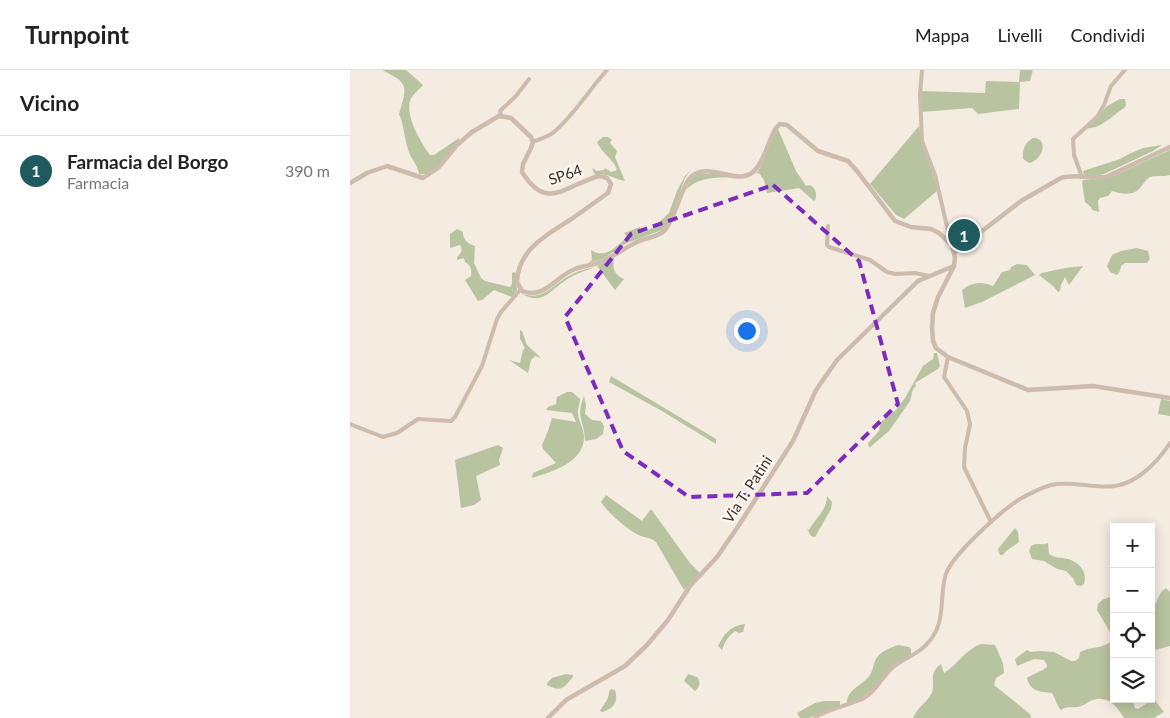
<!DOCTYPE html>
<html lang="it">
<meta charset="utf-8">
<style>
:root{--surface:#fff;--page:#f2f2f2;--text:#222;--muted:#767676;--line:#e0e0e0;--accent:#1f5a5e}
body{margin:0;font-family:Lato,sans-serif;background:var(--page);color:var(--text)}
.controls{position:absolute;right:15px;bottom:15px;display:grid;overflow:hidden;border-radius:0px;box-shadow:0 2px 12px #0003}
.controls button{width:45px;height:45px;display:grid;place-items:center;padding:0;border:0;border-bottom:1px solid var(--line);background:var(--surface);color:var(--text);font:25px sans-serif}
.you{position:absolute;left:396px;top:260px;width:18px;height:18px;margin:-12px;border:4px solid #fff;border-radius:50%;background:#1a73e8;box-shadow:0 0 0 8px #1a73e833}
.badge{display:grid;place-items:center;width:32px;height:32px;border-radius:50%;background:var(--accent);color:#fff;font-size:16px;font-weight:700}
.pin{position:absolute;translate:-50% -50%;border:2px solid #fff;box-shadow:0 1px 5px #0006}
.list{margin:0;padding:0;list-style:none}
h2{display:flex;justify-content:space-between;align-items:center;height:65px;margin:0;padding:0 20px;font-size:21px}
h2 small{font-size:16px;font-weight:400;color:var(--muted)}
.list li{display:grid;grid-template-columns:32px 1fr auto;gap:15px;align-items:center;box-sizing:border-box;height:70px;padding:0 20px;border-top:1px solid var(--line)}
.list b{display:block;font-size:19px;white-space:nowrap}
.list p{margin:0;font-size:16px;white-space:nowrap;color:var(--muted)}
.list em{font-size:16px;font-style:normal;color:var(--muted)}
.icon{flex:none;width:28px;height:28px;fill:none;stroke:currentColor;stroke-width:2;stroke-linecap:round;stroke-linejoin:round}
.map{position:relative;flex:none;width:820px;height:648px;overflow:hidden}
header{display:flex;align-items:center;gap:30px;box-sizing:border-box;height:70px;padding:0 25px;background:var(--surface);border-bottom:1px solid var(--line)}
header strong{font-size:24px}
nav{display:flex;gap:28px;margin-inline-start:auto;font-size:18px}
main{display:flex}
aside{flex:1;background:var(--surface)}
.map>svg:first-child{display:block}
</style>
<header>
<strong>Turnpoint</strong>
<nav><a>Mappa</a><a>Livelli</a><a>Condividi</a></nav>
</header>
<main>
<aside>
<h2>Vicino<small></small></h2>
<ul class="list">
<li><span class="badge">1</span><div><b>Farmacia del Borgo</b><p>Farmacia</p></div><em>390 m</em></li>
</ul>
</aside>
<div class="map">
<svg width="820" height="648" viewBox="0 0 820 648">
<rect width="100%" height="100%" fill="#f4ebe1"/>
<g fill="#b8c4a0">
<path d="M32,0H56L73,15C70,19 65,22 62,27C52,41 71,73 80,85H84L109,68V71L83,101L77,104H69C68,95 60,88 58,79C54,67 54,55 49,44C58,15 58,13 32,0Z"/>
<path d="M670,0H683L680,11L670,12L669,39L628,44L622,38L571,42L570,21L635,23L636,11L669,12Z"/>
<path d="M770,29H775L776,35L774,38C763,45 750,60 736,58L757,36Z"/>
<path d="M569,56C572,79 583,99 587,121L554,149L546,145L520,114Z"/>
<path d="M428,59L446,101L456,116L460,115C466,118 468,126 464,131L449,118L417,123L414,110L409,103L406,104C416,91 417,72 428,59Z"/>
<path d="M253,67H258L262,70L260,73L267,81L265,87L275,111C264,109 256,102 245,105L242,98L247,101L254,100L255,98L261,102L267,100C263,88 251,83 247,72Z"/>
<path d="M683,68C700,68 692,91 679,93L673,89C672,80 675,72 683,68Z"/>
<path d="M812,75L803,81L754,104L747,106L734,105L733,101L770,89L779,84L793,78Z"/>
<path d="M820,80V105C814,107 806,105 800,107C795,110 793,115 789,119C782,126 771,124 762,121L758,126L750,128L748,131L749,142L742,140L741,137L735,132L732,113L733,110L761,107Z"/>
<path d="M342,99L335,108L319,152L312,160L277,173L254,188L237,194L242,190L241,180C255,189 265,178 276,168L277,167L274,163L290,157L291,160L295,162L304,157L319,143L327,121L335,106Z"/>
<path d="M348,104H366L387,107C370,108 349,106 337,119L339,111Z"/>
<path d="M107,159L113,162C112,169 119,175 125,176L124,193L131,208L135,211L160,217L162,214V203L164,202L166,203L167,220L162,227L144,220L132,230L128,231L115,210L121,206C122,200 121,195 115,192L114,188L107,190V187C111,183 113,180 110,175L100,178V164Z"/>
<path d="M787,178L798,181L800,189L797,193H775L771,196L770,201L767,205L760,202L757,196L762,185L771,181Z"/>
<path d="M264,188C262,197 264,205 274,209L265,220L247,196Z"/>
<path d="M667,194L677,195L685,205L632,232L615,238L612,220C621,212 632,211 643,216L652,202L660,200L661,197Z"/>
<path d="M733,196L719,215L715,207L711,215L710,221L708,222L703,216L689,205L692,203L715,198Z"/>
<path d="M245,197C235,201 225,204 216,210C198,222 193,236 170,223C193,232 201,216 219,206C227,201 236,199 245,197Z"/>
<path d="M170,260L172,261L177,275L191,288L185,286L181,290L178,303L159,290L170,293L173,280L175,278L170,269Z"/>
<path d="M584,283H587L590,296L588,299L565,313L566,316L563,319L560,331L539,361L519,378L518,373L529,361L530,353L546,340L555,328L573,296L583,289Z"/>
<path d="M261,306L366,369V374L312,341L259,312Z"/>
<path d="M217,322H222L230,329C230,334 227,339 228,344C229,352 234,359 234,367C234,393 201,402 182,408L183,403L206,393L193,379L192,375L198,361L202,348L226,352L222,343L196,340L198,337L206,334L207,327Z"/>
<path d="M234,326L236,335L235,344L242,350L251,351L254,356L253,364L246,369L235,371C235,350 225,349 234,326Z"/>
<path d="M811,329L820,331V346L808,344Z"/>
<path d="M148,375L153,378L149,390L150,395L126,406L131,430L124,435L111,438L105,390Z"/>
<path d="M256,425L292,451L301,439L340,493L350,503L334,520L306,472C301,468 297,468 291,466C280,462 257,442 251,432Z"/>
<path d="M477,426L482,432L481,439L465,467L461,466L457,459L459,460C465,448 477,441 477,426Z"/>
<path d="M665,458L668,462L669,472C663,477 657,479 653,485H650L648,479Z"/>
<path d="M698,473L699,484C706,489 711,487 718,489C729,492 738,502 734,514L731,516L726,515L723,508L716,501L707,499L694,491L682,489L679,481L681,476C687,472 692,476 698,473Z"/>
<path d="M816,518L820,522V576L805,580L801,586V543L811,522Z"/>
<path d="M760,527L764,529V629H782L785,638L788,639L804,629L814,642L804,648H774C766,635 758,625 742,630C738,632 734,635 731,636C724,639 718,635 711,640C706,635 706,629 702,623C690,622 680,621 677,608C684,603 691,602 697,597V595L694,590L684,589L667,596L665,589L677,580L681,582L690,581L704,582L721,591H725L729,588L730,582C741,576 754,579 763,570V567L747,540L748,534L752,530Z"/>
<path d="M395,554L393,562L389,563L385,561C378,566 375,572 372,580L368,576C375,563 380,556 395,554Z"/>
<path d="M631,574L645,575L653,593L654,603L646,608L644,615L680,644L681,648H563C568,637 574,635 580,626C588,615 576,605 591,594L594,603C608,594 616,579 631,574Z"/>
<path d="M548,575L559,577L561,579V584L543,595L526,617L514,626L497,635C496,619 511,617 520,605C524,599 523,590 530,584C535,580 542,577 548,575Z"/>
<path d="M216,604L223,605V607C214,617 212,623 197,615V613L202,608Z"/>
<path d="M338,604L347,607C351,613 350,616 345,621L334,611Z"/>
<path d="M261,619L265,620C269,632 263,639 252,642L250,641C254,633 259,630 259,621Z"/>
<path d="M474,631H490V637L459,648H450L447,643L465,633Z"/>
</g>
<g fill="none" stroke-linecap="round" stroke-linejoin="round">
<g stroke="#cdbbac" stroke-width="4">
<path d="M572,0L570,24L572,71L585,105L599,165L598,170"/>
<path d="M151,45L150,41L166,26L179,9"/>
<path d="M183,72C190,69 198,67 204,62C225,44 239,20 257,0"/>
<path d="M732,107L724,85L723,69L747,47L754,35L761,16L775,0"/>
<path d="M478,156L477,175L479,177L520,190L537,202L545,204L565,203L579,206"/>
<path d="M598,287L594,307L617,341L620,354L615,378L614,397L641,452"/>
<path d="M0,354L33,367L47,363L68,349L101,351L105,347L132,296L147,249L151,242L171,219"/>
<path d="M465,648C471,641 503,634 514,628C527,621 531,608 542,598C552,589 567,585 576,575C598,553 588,529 596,504C602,485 652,440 670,429C679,424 690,418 701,415C721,410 744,419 765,416C788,413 808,391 820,373"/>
</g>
<g stroke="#cdbbac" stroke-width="4.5">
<path d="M0,113L17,103L37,96L73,108L88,98L107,75L122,62L149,46L161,48L181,67L183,72L181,78L173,94L172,102C197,142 214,116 249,106L257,108L261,114L258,123C245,132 233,141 220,150C196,165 168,180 167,212L172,221C194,230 206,206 225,199C232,196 240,196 247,193C261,189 274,178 287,172C295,168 309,167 315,160C325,148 332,114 342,106C361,91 390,119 406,99C416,87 418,71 426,58L430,54L437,55L468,81L498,91L507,101L545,151L561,157L581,159L589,163L602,175L605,188L604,196L588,227L583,243L582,257L583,271L586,278L598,287L678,320L743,316L820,328"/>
<path d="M605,182L671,131L711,108C725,103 741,109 756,107L820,77"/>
<path d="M198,648L216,630L275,596L297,575L318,550L340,516L367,487L389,455L443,371L466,320L487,290L568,211L604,196"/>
</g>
</g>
<path fill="none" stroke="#7b2cbf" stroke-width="4" stroke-dasharray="10 6" stroke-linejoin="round" d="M423,115L509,191L548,334L457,423L339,427L273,381L215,247L281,164Z"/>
<g text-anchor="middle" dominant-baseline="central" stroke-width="5" stroke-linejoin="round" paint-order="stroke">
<g font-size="15" fill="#3b302b" stroke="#fbf5ee">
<text transform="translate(215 104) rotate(-19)">SP64</text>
<text transform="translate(397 419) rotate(-57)">Via T. Patini</text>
</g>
</g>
</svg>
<div class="controls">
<button>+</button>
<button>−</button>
<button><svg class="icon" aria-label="locate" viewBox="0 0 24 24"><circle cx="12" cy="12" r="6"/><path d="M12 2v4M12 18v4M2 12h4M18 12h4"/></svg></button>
<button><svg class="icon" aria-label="layers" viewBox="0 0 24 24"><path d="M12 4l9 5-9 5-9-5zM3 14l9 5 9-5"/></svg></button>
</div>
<div class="you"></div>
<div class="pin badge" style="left:614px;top:165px">1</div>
</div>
</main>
